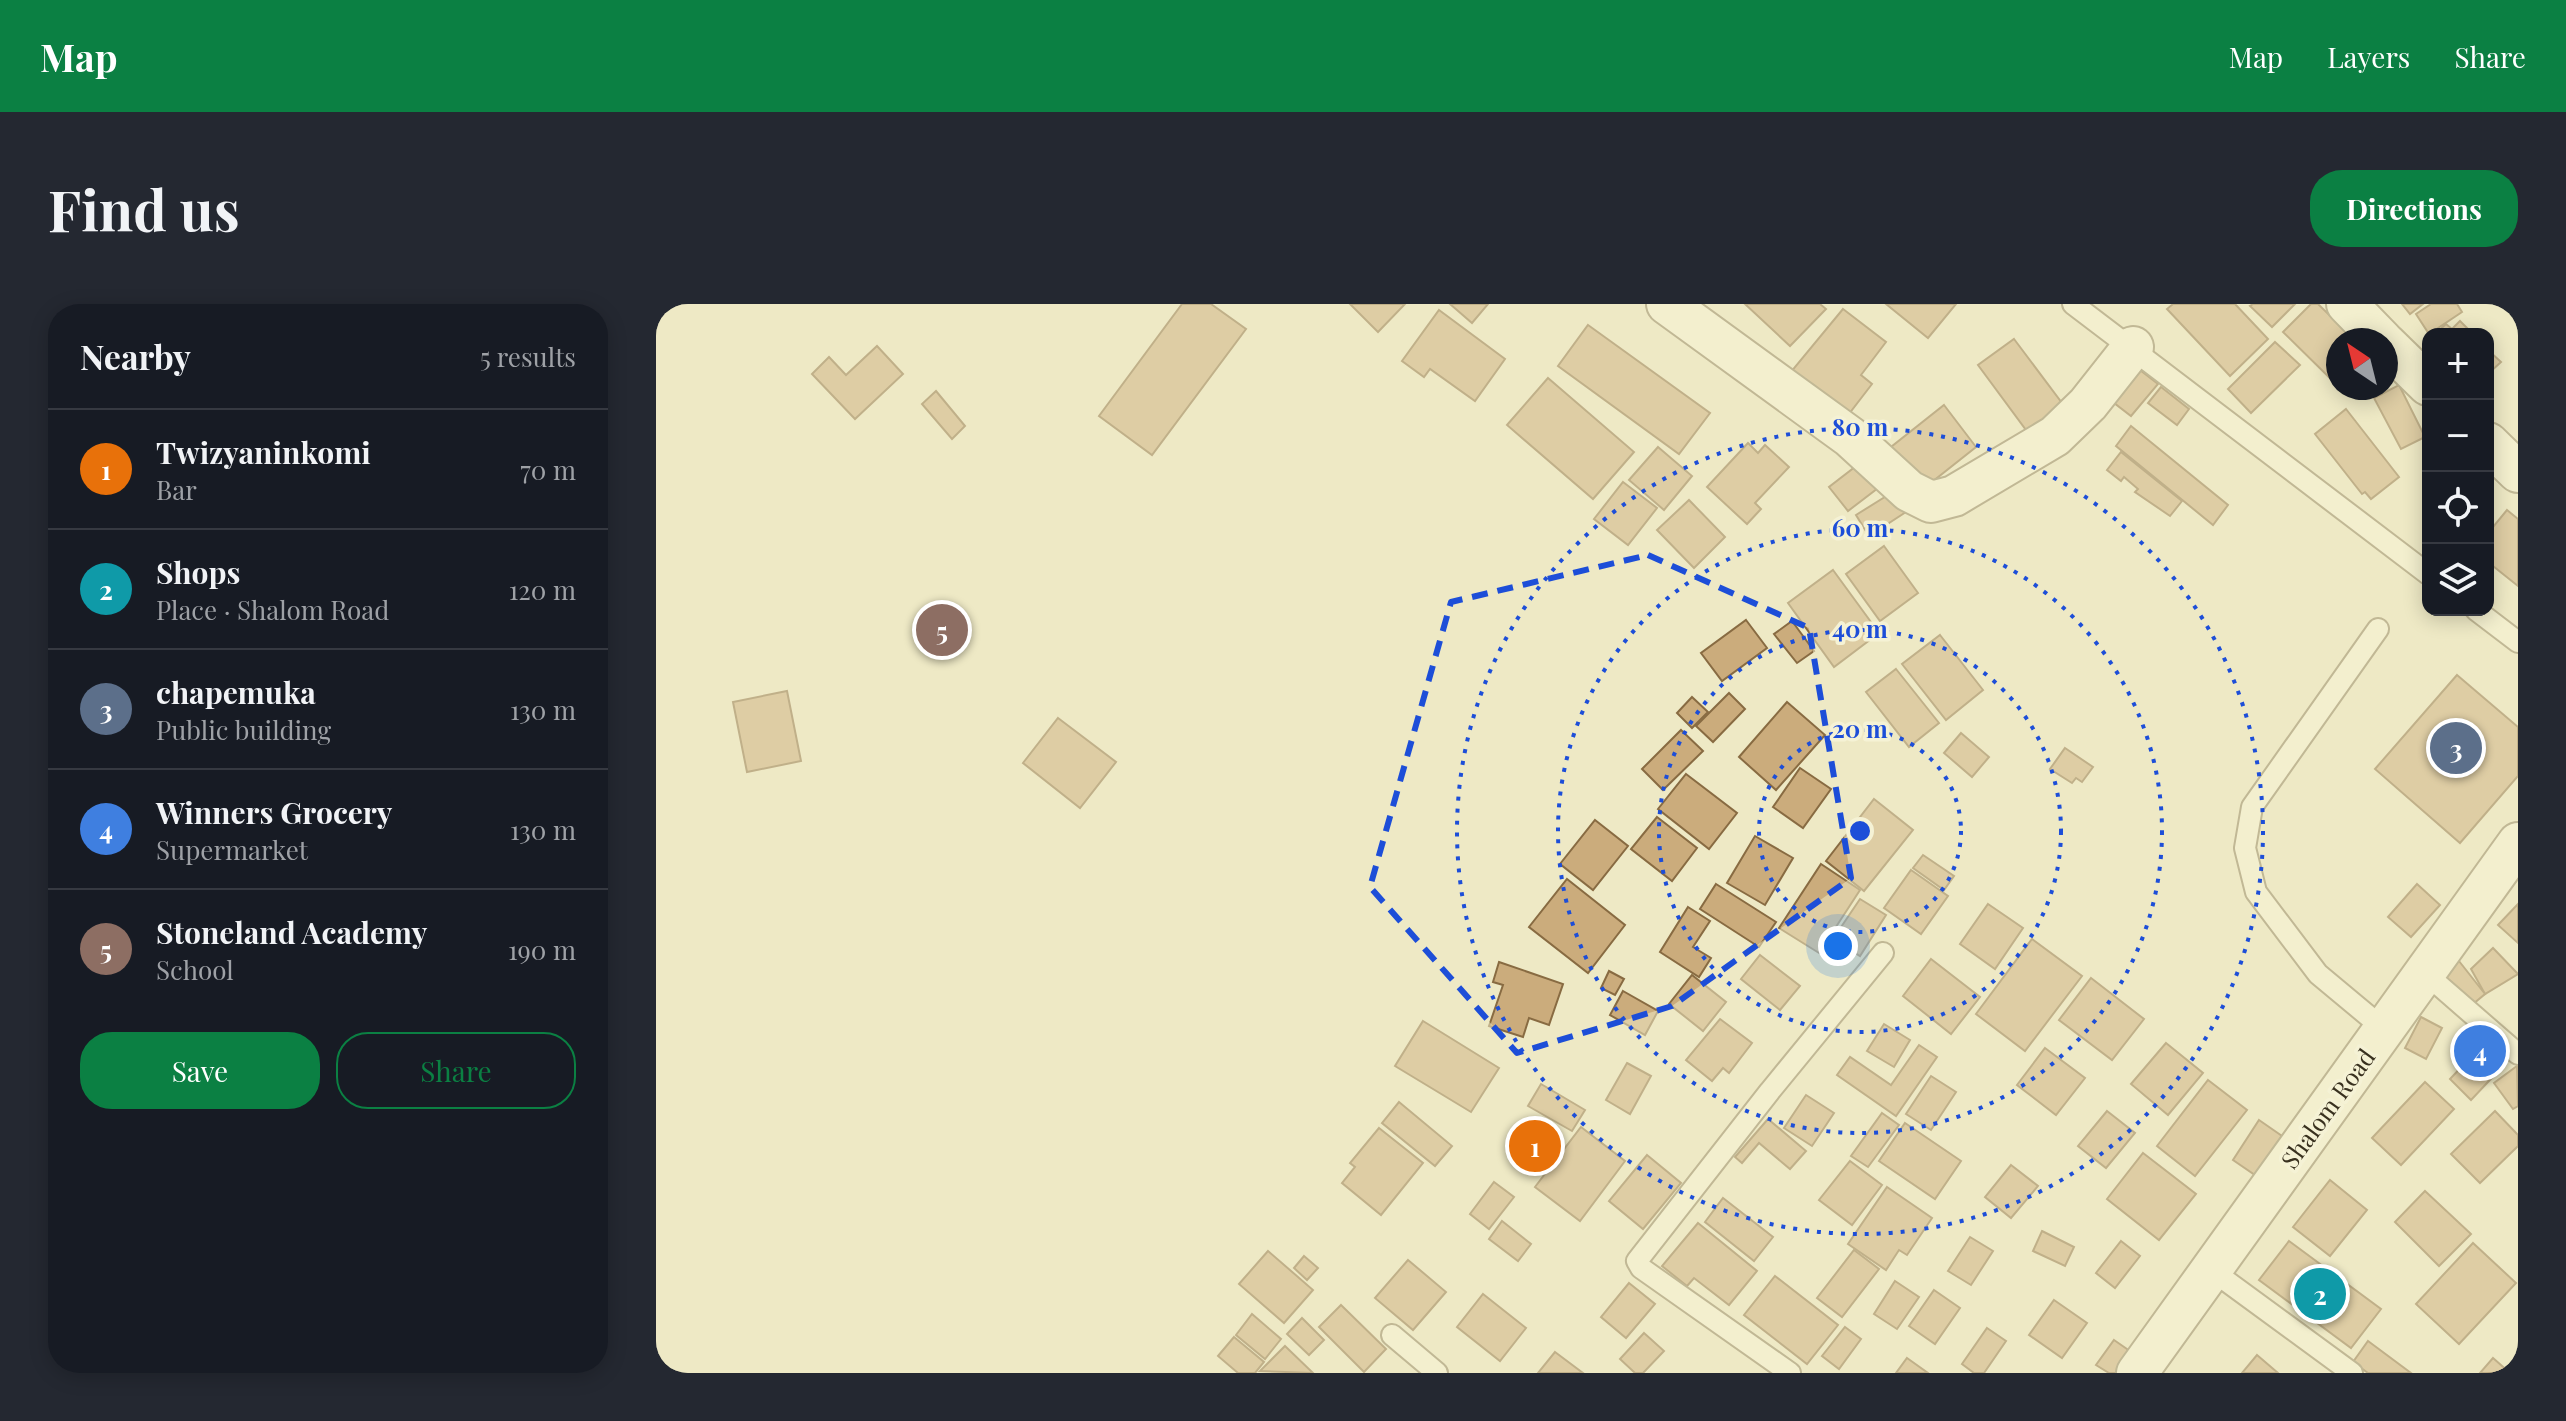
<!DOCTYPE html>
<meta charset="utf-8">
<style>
:root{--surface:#171b24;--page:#242831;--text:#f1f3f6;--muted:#9ea1a6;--line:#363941;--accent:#0b8043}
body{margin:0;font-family:"Playfair Display",serif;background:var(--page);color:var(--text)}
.controls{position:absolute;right:24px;top:24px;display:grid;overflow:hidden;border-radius:16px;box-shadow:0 4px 20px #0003}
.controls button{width:72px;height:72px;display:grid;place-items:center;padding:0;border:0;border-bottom:2px solid var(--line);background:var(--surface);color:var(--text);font:40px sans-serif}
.compass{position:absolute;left:1670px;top:24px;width:72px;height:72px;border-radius:50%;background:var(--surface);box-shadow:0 4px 20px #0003;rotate:325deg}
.you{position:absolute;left:1182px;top:642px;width:28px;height:28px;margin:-20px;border:6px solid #fff;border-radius:50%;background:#1a73e8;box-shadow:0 0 0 12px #1a73e833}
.badge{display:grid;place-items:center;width:52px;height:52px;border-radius:50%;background:var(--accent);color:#fff;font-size:26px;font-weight:700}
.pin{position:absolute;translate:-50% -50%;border:4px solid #fff;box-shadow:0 2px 8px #0006}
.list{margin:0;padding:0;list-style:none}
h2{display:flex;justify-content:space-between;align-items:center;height:104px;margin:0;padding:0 32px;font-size:34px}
h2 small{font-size:26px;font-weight:400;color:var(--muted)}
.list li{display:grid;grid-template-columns:52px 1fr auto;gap:24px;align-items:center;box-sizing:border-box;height:120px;padding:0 32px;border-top:2px solid var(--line)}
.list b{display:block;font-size:30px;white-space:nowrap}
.list p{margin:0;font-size:26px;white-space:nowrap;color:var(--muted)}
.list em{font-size:26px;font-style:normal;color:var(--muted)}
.actions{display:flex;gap:16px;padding:24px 32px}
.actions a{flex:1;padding:18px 0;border:2px solid var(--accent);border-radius:32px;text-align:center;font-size:28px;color:var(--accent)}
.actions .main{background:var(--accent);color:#fff}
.icon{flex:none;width:44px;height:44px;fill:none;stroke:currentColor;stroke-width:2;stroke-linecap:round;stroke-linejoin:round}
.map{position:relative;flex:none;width:1862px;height:1069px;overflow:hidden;border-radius:32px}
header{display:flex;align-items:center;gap:48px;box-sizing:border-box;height:112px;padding:0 40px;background:var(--accent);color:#fff}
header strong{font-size:38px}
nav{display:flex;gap:44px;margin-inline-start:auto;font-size:28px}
.intro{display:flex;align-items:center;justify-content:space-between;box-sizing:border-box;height:192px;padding:0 48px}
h1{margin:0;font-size:56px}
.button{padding:20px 36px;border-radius:32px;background:var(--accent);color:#fff;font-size:28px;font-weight:700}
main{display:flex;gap:48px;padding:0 48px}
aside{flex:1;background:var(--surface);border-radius:32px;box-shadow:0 4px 20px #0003}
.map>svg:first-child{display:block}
</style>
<header>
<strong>Map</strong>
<nav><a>Map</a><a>Layers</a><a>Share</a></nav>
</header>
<div class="intro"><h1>Find us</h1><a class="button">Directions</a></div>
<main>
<aside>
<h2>Nearby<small>5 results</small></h2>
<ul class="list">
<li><span class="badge" style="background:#e8710a">1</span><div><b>Twizyaninkomi</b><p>Bar</p></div><em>70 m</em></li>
<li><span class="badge" style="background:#0f9aa8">2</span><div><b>Shops</b><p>Place · Shalom Road</p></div><em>120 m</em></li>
<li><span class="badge" style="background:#5c6f8a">3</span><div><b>chapemuka</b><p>Public building</p></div><em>130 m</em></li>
<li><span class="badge" style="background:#3f7fe0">4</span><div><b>Winners Grocery</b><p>Supermarket</p></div><em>130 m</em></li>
<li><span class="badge" style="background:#8d6e63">5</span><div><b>Stoneland Academy</b><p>School</p></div><em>190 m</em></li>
</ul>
<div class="actions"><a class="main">Save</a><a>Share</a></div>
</aside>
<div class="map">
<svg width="1862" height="1069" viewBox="0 0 1862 1069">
<rect width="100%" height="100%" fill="#eee9c5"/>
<g fill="#cbac7c" stroke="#886b42" stroke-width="2">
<path d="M526,0H555L590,25L496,151L443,112Z"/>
<path d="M694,0H749L722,28Z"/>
<path d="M794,0H832L816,19Z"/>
<path d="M1089,0H1164L1170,5L1134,42Z"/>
<path d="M1230,0H1300L1272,34Z"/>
<path d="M1517,0H1579L1612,35L1574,72L1511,5Z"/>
<path d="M1597,0H1639L1616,23L1594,2Z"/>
<path d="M1655,0H1662L1699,36H1682V82L1627,28Z"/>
<path d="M1746,0H1767L1754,10Z"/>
<path d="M1775,0H1801L1806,8L1773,30L1760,10Z"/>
<path d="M1187,5L1230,38L1205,71L1216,80L1189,115L1134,69Z"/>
<path d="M783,6L849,55L819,97L774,65L768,73L746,57Z"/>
<path d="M1804,17L1817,30H1779L1790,20L1796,25Z"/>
<path d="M932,21L1054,109L1023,150L902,62Z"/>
<path d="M1358,35L1409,103L1373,130L1322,61Z"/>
<path d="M1619,38L1644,61L1595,109L1572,85Z"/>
<path d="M221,42L247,70L199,115L156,70L173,53L190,71Z"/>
<path d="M1832,46L1845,58L1832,70Z"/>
<path d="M1480,63L1502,80L1475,112L1453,95Z"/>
<path d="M892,74L978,148L937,195L851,121Z"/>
<path d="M1743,81L1769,133L1745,145L1718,94Z"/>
<path d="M1505,83L1533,105L1521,121L1492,99Z"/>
<path d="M280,87L309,122L296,135L266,100Z"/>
<path d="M1288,101L1320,143L1267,185L1235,143Z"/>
<path d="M1690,105L1743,173L1715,195L1709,188L1706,190L1659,130Z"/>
<path d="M1475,122L1572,201L1557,221L1460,142Z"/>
<path d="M1092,139L1102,149L1109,141L1133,163L1099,199L1105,205L1091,220L1051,183Z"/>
<path d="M1002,143L1036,172L1008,206L973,176Z"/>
<path d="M1465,148L1526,197L1514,212L1479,188L1482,185L1468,173L1465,177L1451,166Z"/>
<path d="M1208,156L1226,181L1192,207L1173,183Z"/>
<path d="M967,178L1001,204L972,241L938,215Z"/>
<path d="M1240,186L1253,206L1213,232L1200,211Z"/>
<path d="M1033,196L1069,233L1038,264L1001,226Z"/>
<path d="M1851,206L1862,215V282L1832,258V229Z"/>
<path d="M1228,242L1262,289L1224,317L1190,270Z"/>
<path d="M1177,266L1223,329L1178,363L1132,299Z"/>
<path d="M1090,316L1111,344L1066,377L1045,349Z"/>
<path d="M1136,317L1158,347L1141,359L1118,330Z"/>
<path d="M1284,331L1327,386L1290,416L1246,360Z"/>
<path d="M1240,365L1283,419L1253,443L1210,388Z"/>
<path d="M1801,371L1862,423V472L1804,539L1719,465Z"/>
<path d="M131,387L145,457L91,468L77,398Z"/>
<path d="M1073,389L1089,405L1057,438L1040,422Z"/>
<path d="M1036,393L1052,408L1036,424L1021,409Z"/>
<path d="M1131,398L1169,431L1120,486L1083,453Z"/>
<path d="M402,414L460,458L424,504L367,459Z"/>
<path d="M1025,426L1047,447L1007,486L986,465Z"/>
<path d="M1305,429L1333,453L1316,473L1288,449Z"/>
<path d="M1409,444L1437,463L1426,478L1420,474L1416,479L1394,465Z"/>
<path d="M1144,464L1175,485L1147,524L1117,503Z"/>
<path d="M1030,470L1081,509L1053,545L1002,505Z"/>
<path d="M1218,495L1257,526L1208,587L1170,557Z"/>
<path d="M1001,513L1041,544L1016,577L975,545Z"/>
<path d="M939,516L972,542L937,586L904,560Z"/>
<path d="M1099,532L1137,554L1109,601L1071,579Z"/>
<path d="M1267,551L1298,572L1288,586L1257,564Z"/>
<path d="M1165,560L1204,586L1163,649L1123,624Z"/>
<path d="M1255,566L1292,592L1265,630L1228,604Z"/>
<path d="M911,575L969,621L932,669L873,623Z"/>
<path d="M1060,580L1120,618L1103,643L1044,605Z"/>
<path d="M1761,580L1784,601L1755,633L1732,613Z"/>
<path d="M1204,595L1230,611L1204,652L1177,635Z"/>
<path d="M1332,600L1367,624L1339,665L1304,640Z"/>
<path d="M1862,600V639L1842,621Z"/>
<path d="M1032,603L1054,617L1037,643L1055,654L1043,673L1004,648Z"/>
<path d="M1376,635L1426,672L1369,747L1320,710Z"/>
<path d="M1837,644L1862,670L1829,690L1815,665Z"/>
<path d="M1104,651L1144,682L1124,706L1085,675Z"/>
<path d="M1799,652L1829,690L1811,705L1788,676Z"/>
<path d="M1275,655L1324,693L1295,730L1247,692Z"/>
<path d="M843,658L907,680L893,721L873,714L867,733L833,722L847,681L837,678Z"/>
<path d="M953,667L968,675L959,691L945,684Z"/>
<path d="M1036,671L1070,698L1047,727L1013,700Z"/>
<path d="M1435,674L1488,715L1456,756L1403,716Z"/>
<path d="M967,687L1002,707L989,731L954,711Z"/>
<path d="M1765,713L1786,724L1770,755L1749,744Z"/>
<path d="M1064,715L1096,739L1073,769L1067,764L1056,777L1030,756Z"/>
<path d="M767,717L843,764L815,808L739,762Z"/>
<path d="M1228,720L1254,736L1238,763L1211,747Z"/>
<path d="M1510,739L1547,769L1512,811L1475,780Z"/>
<path d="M1828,739L1849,760L1815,796L1794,775Z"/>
<path d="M1263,741L1281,753L1240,812L1181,771L1194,753L1235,781Z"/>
<path d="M1389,744L1429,774L1400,811L1361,781Z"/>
<path d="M971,759L995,772L974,810L950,796Z"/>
<path d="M1861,762L1862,802L1857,805L1838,779Z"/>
<path d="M1275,772L1300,788L1275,826L1250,810Z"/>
<path d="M1552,776L1591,806L1539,872L1501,842Z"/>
<path d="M1769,778L1798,805L1745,861L1716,834Z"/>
<path d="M885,780L929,806L916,827L872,802Z"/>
<path d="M1150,791L1178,809L1156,842L1128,824Z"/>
<path d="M743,798L796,842L779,862L726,819Z"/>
<path d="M1451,807L1479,829L1450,864L1422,842Z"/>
<path d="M1839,807L1862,831V842L1824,879L1795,850Z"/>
<path d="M1226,809L1243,821L1212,863L1195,852Z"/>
<path d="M1112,815L1150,847L1134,865L1103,839L1086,859L1079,853Z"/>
<path d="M1603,816L1626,832L1599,871L1577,856Z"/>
<path d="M1249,819L1305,857L1279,895L1223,857Z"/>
<path d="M925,823L969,857L924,917L879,883Z"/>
<path d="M723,824L767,859L725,911L686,879L699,863L694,859Z"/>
<path d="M876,827L895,844L883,857L864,840Z"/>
<path d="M1487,849L1540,890L1503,936L1451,895Z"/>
<path d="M991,851L1025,879L987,925L953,897Z"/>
<path d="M1194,857L1226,881L1196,921L1163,896Z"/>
<path d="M1355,861L1382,882L1355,914L1329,893Z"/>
<path d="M1674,876L1711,906L1674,952L1637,923Z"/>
<path d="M838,878L858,893L833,925L814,910Z"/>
<path d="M1231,883L1276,914L1251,951L1243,946L1230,966L1192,940Z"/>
<path d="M1769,887L1815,930L1783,962L1739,918Z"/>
<path d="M1067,894L1117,933L1098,957L1049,918Z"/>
<path d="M846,917L875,940L862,957L833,935Z"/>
<path d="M1042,919L1101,967L1073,1001L1038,974L1031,982L1006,962Z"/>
<path d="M1386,927L1418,943L1409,962L1377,947Z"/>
<path d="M1314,933L1337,947L1315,981L1292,967Z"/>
<path d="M1465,937L1484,952L1459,984L1440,969Z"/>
<path d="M1633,937L1725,1005L1695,1044L1603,976Z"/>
<path d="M1817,939L1860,979L1803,1040L1760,1000Z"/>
<path d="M1198,946L1223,965L1186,1013L1161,994Z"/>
<path d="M612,947L657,986L628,1019L583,980Z"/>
<path d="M648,952L662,964L651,976L638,964Z"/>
<path d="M752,956L790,988L757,1026L719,994Z"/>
<path d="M1119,972L1182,1021L1151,1060L1088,1011Z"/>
<path d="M1239,977L1263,993L1241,1025L1218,1010Z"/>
<path d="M973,979L999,1000L970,1034L945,1013Z"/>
<path d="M1278,986L1304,1004L1279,1040L1253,1022Z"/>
<path d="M827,990L870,1024L844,1057L801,1023Z"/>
<path d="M1398,996L1431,1019L1406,1054L1373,1031Z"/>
<path d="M685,1001L730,1045L708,1068L663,1023Z"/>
<path d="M596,1010L625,1035L609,1055L580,1031Z"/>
<path d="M646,1014L668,1036L653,1051L631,1030Z"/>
<path d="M1189,1023L1205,1035L1183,1065L1166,1052Z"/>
<path d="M1331,1024L1350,1037L1328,1069H1318L1306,1060Z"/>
<path d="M988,1029L1008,1047L987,1069H979L964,1055Z"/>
<path d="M578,1033L608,1058L599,1069H582L562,1052Z"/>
<path d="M1458,1036L1481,1052L1469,1069H1453L1440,1061Z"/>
<path d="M1712,1037L1755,1069H1712L1697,1058Z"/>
<path d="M629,1042L657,1069L604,1067Z"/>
<path d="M899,1048L927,1069H882Z"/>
<path d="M1601,1051L1622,1069H1586Z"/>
<path d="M1251,1054L1272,1069H1240Z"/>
<path d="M1837,1054L1854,1069H1824Z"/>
</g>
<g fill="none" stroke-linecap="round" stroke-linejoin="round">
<defs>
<g id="lane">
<path d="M1417,0L1772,270"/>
<path d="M1820,306L1862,338"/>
<path d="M1722,325L1596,503L1589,544L1600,588L1662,670L1728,725"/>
<path d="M1769,669L1862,750"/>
<path d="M1554,965L1696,1069"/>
<path d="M736,1031L781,1069"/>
<path d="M1134,1069L985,964L981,957L1114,787L1227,649"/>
</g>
<g id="street">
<path d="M1011,0L1194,133L1253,187L1275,198L1298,192L1399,132L1432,100L1477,43"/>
<path d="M1691,0L1726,36"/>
<path d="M1730,40L1772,81"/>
<path d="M1832,139L1862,168"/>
<path d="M1481,1069L1862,539"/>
</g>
</defs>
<use href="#lane" stroke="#897c5b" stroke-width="24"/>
<use href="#street" stroke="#897c5b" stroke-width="44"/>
<use href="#lane" stroke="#f8f5d9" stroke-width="20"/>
<use href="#street" stroke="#f8f5d9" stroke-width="40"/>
</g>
<path d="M0 0H1862V1069H0ZM992,251L1153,324L1195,574L1016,702L861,749L714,583L795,298Z" fill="#eee9c5" fill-opacity=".55" fill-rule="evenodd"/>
<path fill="none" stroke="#1d4ed8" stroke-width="6" stroke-dasharray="16 10" stroke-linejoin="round" d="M992,251L1153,324L1195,574L1016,702L861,749L714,583L795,298Z"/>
<g fill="none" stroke="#1d4ed8" stroke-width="4" stroke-dasharray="4 8">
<circle cx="1204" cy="527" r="101"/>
<circle cx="1204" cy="527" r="201"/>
<circle cx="1204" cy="527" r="302"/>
<circle cx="1204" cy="527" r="403"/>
</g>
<g text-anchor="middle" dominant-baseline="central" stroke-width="7" stroke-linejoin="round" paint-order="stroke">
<g font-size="24" fill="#39311f" stroke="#f5f2d5">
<text transform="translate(1671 804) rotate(-54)">Shalom Road</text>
</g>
</g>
<circle cx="1204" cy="527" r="12" fill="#1d4ed8" stroke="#f5f2d5" stroke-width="4"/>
<g font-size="24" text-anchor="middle" font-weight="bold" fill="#1d4ed8" stroke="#f5f2d5" stroke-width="7" stroke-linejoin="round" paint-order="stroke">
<text x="1204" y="132">80 m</text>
<text x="1204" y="233">60 m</text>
<text x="1204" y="334">40 m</text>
<text x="1204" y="434">20 m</text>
</g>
</svg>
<div class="controls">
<button>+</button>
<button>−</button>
<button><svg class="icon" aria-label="locate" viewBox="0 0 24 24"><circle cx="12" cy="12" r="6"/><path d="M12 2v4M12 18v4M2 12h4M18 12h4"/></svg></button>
<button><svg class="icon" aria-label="layers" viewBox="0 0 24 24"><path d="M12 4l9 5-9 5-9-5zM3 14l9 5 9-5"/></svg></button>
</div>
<svg class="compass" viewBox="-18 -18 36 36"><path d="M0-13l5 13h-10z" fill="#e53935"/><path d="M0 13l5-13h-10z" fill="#9ea1a6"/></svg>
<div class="you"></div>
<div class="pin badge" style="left:879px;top:842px;background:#e8710a">1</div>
<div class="pin badge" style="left:1664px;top:990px;background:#0f9aa8">2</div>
<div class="pin badge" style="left:1800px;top:444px;background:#5c6f8a">3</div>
<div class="pin badge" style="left:1824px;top:747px;background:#3f7fe0">4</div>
<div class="pin badge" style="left:286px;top:326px;background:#8d6e63">5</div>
</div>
</main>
